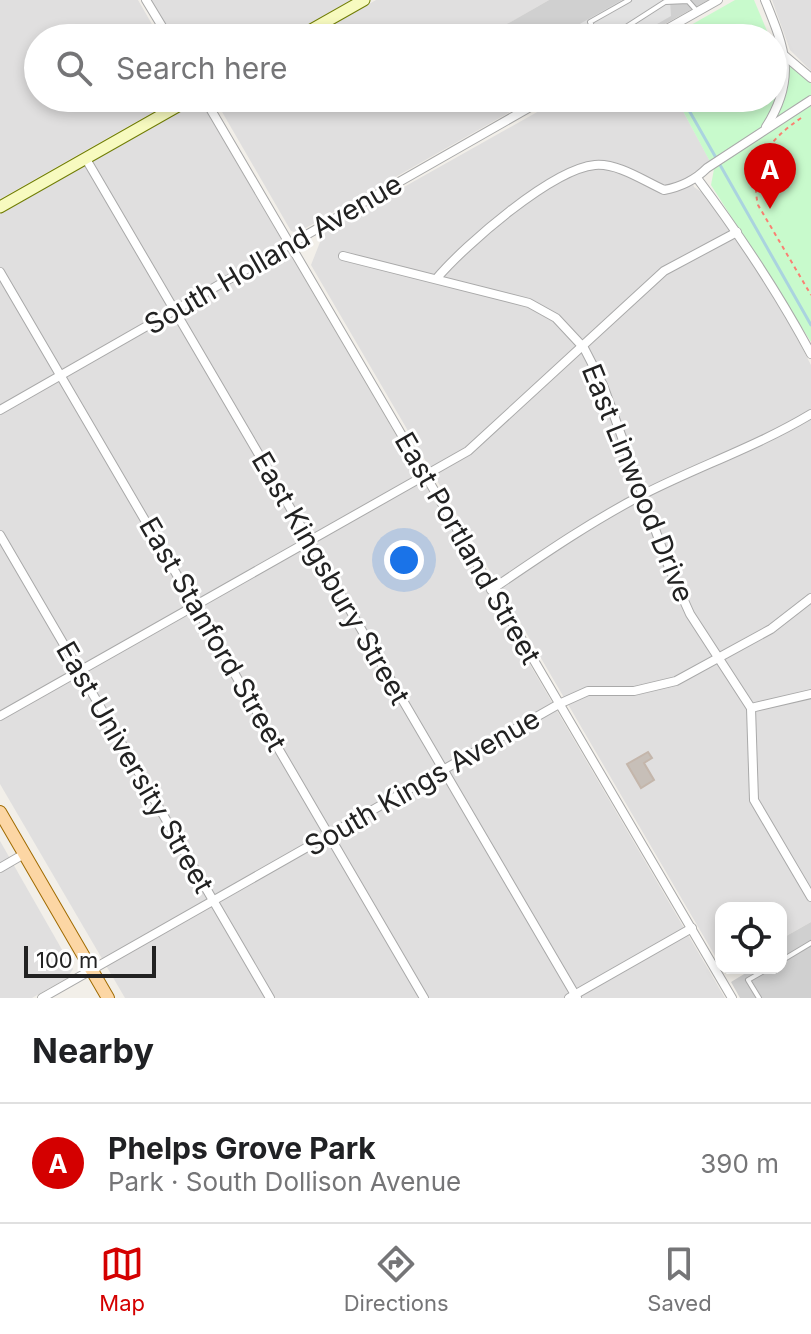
<!DOCTYPE html>
<meta charset="utf-8">
<style>
:root{--surface:#fff;--page:#f6f6f6;--text:#202124;--muted:#757577;--line:#e0e0e0;--accent:#d40000}
body{margin:0;font-family:Inter,sans-serif;background:var(--page);color:var(--text)}
.controls{position:absolute;right:24px;bottom:24px;display:grid;overflow:hidden;border-radius:16px;box-shadow:0 4px 12px #0003}
.controls button{width:72px;height:72px;display:grid;place-items:center;padding:0;border:0;border-bottom:2px solid var(--line);background:var(--surface);color:var(--text);font:40px sans-serif}
.scale{position:absolute;left:24px;bottom:20px;width:132px;box-sizing:border-box;padding-left:8px;border:4px solid #222;border-top:0;font-size:22px;line-height:28px;white-space:nowrap;color:#222;-webkit-text-stroke:6px #fff;paint-order:stroke}
.you{position:absolute;left:404px;top:560px;width:28px;height:28px;margin:-20px;border:6px solid #fff;border-radius:50%;background:#1a73e8;box-shadow:0 0 0 12px #1a73e833}
.badge{display:grid;place-items:center;width:52px;height:52px;border-radius:50%;background:var(--accent);color:#fff;font-size:26px;font-weight:700}
.pin{position:absolute;translate:-50% -66px;filter:drop-shadow(0 2px 4px #0008)}
.pin::after{content:'';position:absolute;top:42px;width:28px;height:24px;background:inherit;clip-path:polygon(0 0,100% 0,50% 100%)}
.list{margin:0;padding:0;list-style:none}
h2{display:flex;justify-content:space-between;align-items:center;height:104px;margin:0;padding:0 32px;font-size:34px}
h2 small{font-size:26px;font-weight:400;color:var(--muted)}
.list li{display:grid;grid-template-columns:52px 1fr auto;gap:24px;align-items:center;box-sizing:border-box;height:120px;padding:0 32px;border-top:2px solid var(--line)}
.list b{display:block;font-size:30px;white-space:nowrap}
.list p{margin:0;font-size:26px;white-space:nowrap;color:var(--muted)}
.list em{font-size:26px;font-style:normal;color:var(--muted)}
.icon{flex:none;width:44px;height:44px;fill:none;stroke:currentColor;stroke-width:2;stroke-linecap:round;stroke-linejoin:round}
.map{position:relative;flex:none;width:811px;height:998px;overflow:hidden}
.search{position:absolute;background:var(--surface);box-shadow:0 4px 12px #0003;left:24px;right:24px;top:24px;height:88px;display:flex;align-items:center;gap:20px;box-sizing:border-box;padding:0 28px;border-radius:44px;color:var(--muted);font-size:30px}
.sheet{height:224px;background:var(--surface)}
nav{display:flex;justify-content:space-around;align-items:center;box-sizing:border-box;height:112px;border-top:2px solid var(--line);background:var(--surface);font-size:22px;color:var(--muted)}
nav a{display:grid;justify-items:center;gap:4px}
nav .on{color:var(--accent)}
.map>svg:first-child{display:block}
</style>
<div class="map">
<svg width="811" height="998" viewBox="0 0 811 998">
<rect width="100%" height="100%" fill="#f2efe9"/>
<g fill="#e0dfdf">
<path d="M0,0H138L160,38H38V98H178L0,199Z"/>
<path d="M151,0H352L285,38H174Z"/>
<path d="M376,0H549L494,32L497,38H310Z"/>
<path d="M772,0H811V71L790,50Z"/>
<path d="M214,98H530L531,100L297,233L291,231Z"/>
<path d="M562,98H676L710,161L690,175L694,187L703,193L727,224L785,315L811,365V922L781,939V908H721V966L311,265L324,232Z"/>
<path d="M193,103L204,107L725,998H125L0,784V214Z"/>
<path d="M0,841L73,969L67,978L32,998H0Z"/>
</g>
<g fill="#d0d0d0">
<path d="M549,0H708L640,38H497L493,32Z"/>
<path d="M811,922V998H740L731,982L754,968H781L784,950L781,939Z"/>
</g>
<g fill="#c8facc">
<path d="M735,0H754L770,38H668Z"/>
<path d="M773,45L782,61L811,81V342L711,185L714,169L676,98H773Z"/>
</g>
<path fill="#e2e2e2" d="M622,0H670L671,16L633,38H586L578,25Z"/>
<g fill="none" stroke-linecap="round" stroke-linejoin="round">
<path stroke="#aad3df" stroke-width="3" d="M682,98L811,325"/>
</g>
<path fill="#c7bfb8" stroke="#c4b6ab" stroke-width="2" d="M648,752L652,758L644,763L654,780L641,788L627,764Z"/>
<g fill="none" stroke-linecap="round" stroke-linejoin="round">
<defs>
<g id="lane">
<path d="M598,38L590,22L629,0"/>
<path d="M609,38L665,2L688,1L696,10"/>
<path d="M781,961L811,943"/>
<path d="M759,998L748,980L769,968"/>
</g>
<g id="street">
<path d="M146,0L169,38"/>
<path d="M765,0C785,49 797,78 766,127"/>
<path d="M651,38L718,0"/>
<path d="M785,56L811,78"/>
<path d="M204,98L732,998"/>
<path d="M86,159L577,998"/>
<path d="M697,178C739,234 778,292 811,354"/>
<path d="M343,256L529,303L556,318L584,348L603,385L668,565L690,614L751,708L754,800L811,897"/>
<path d="M0,272L424,998"/>
<path d="M437,278C465,245 552,169 595,165C618,163 644,181 664,190C681,187 695,180 707,168L811,100"/>
<path d="M0,410L546,98"/>
<path d="M0,535L270,998"/>
<path d="M491,590C541,556 590,522 644,494C699,466 758,446 811,414"/>
<path d="M751,708L811,694"/>
<path d="M0,716L468,451L664,271L737,232"/>
<path d="M0,868L24,854"/>
<path d="M42,998L559,704L588,691H634L676,681L771,629L811,598"/>
<path d="M569,998L692,928"/>
</g>
<g id="secondary">
<path d="M297,38L364,0"/>
<path d="M0,207L192,98"/>
</g>
<path id="primary" d="M0,812L108,998"/>
</defs>
<use href="#lane" stroke="#a9a9a9" stroke-width="6"/>
<use href="#street" stroke="#a9a9a9" stroke-width="10"/>
<use href="#secondary" stroke="#707d05" stroke-width="13"/>
<use href="#primary" stroke="#a06b00" stroke-width="14"/>
<g stroke="#fa8072" stroke-width="2" stroke-dasharray="4 4" stroke-linecap="butt">
<path d="M754,38L768,32"/>
<path d="M703,98L706,107L717,111L724,107L727,98"/>
<path d="M747,100L770,105"/>
<path d="M801,118C769,140 749,164 758,205L811,295"/>
</g>
<use href="#lane" stroke="#fff" stroke-width="4"/>
<use href="#street" stroke="#fff" stroke-width="8"/>
<use href="#secondary" stroke="#f7fabf" stroke-width="11"/>
<use href="#primary" stroke="#fcd6a4" stroke-width="12"/>
</g>
<g text-anchor="middle" dominant-baseline="central" stroke-width="6" stroke-linejoin="round" paint-order="stroke">
<g font-size="28" fill="#222" stroke="#fff">
<text transform="translate(273 254) rotate(-30)">South Holland Avenue</text>
<text transform="translate(638 483) rotate(68)">East Linwood Drive</text>
<text transform="translate(468 548) rotate(60)">East Portland Street</text>
<text transform="translate(331 578) rotate(60)">East Kingsbury Street</text>
<text transform="translate(213 634) rotate(60)">East Stanford Street</text>
<text transform="translate(135 767) rotate(60)">East University Street</text>
<text transform="translate(422 782) rotate(-30)">South Kings Avenue</text>
</g>
</g>
</svg>
<div class="controls">
<button><svg class="icon" aria-label="locate" viewBox="0 0 24 24"><circle cx="12" cy="12" r="6"/><path d="M12 2v4M12 18v4M2 12h4M18 12h4"/></svg></button>
</div>
<div class="scale">100 m</div>
<div class="you"></div>
<div class="pin badge" style="left:770px;top:209px">A</div>
<div class="search"><svg class="icon" aria-label="search" viewBox="0 0 24 24"><circle cx="10" cy="10" r="6"/><path d="M15 15l6 6"/></svg>Search here</div>
</div>
<section class="sheet">
<h2>Nearby<small></small></h2>
<ul class="list">
<li><span class="badge">A</span><div><b>Phelps Grove Park</b><p>Park · South Dollison Avenue</p></div><em>390 m</em></li>
</ul>
</section>
<nav>
<a class="on"><svg class="icon" aria-label="map" viewBox="0 0 24 24"><path d="M3 6l6-2 6 2 6-2v14l-6 2-6-2-6 2zM9 4v14M15 6v14"/></svg>Map</a>
<a><svg class="icon" aria-label="directions" viewBox="0 0 24 24"><path d="M12 3l9 9-9 9-9-9zM9 14v-3h6M13 9l2 2-2 2"/></svg>Directions</a>
<a><svg class="icon" aria-label="saved" viewBox="0 0 24 24"><path d="M7 4h10v16l-5-4-5 4z"/></svg>Saved</a>
</nav>
